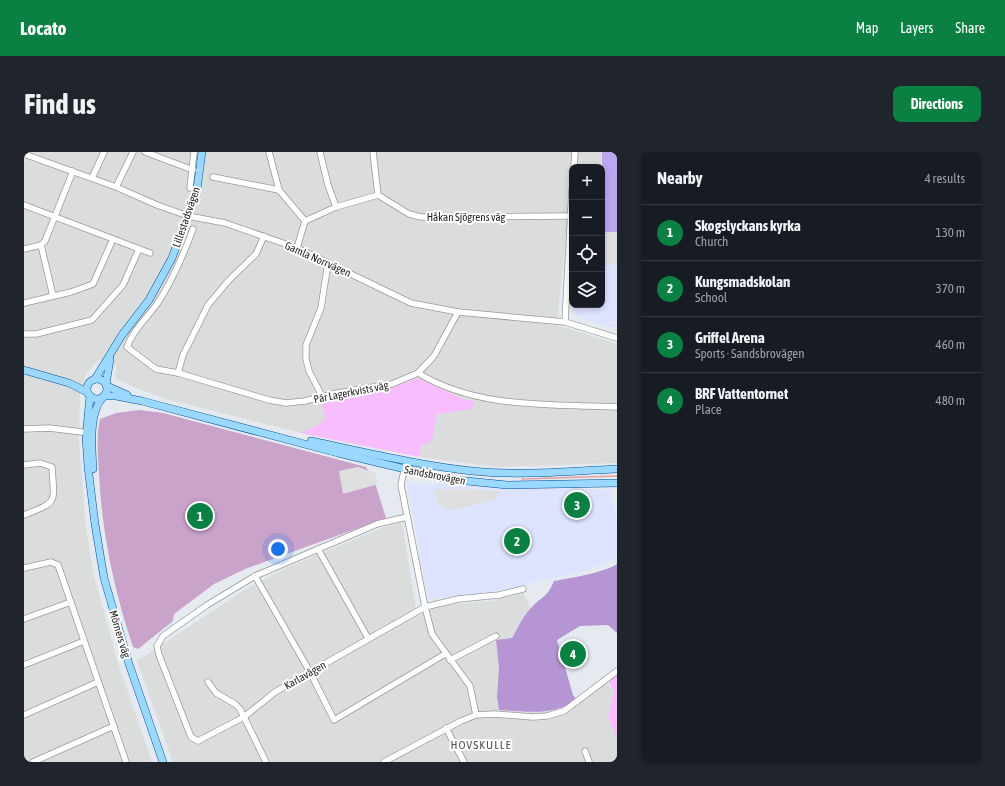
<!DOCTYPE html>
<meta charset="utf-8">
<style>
:root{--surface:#171b24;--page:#20242c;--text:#f1f3f6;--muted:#9ea1a6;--line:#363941;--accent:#0b8043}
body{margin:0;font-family:"Asap Condensed",sans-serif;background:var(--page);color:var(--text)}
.controls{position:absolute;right:12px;top:12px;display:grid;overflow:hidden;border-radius:8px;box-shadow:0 2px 6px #0003}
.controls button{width:36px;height:36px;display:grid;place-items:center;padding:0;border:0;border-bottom:1px solid var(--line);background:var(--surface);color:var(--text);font:20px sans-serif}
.you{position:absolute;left:254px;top:397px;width:14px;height:14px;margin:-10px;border:3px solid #fff;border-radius:50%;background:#1a73e8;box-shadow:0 0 0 6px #1a73e833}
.badge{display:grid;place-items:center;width:26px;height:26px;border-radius:50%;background:var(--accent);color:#fff;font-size:13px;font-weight:700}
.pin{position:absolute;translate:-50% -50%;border:2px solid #fff;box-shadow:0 1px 4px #0006}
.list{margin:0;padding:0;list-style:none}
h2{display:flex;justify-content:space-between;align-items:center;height:52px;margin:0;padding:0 16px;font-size:17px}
h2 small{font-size:13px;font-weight:400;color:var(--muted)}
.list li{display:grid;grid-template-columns:26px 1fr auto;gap:12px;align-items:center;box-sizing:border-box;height:56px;padding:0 16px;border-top:1px solid var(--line)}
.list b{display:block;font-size:15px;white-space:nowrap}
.list p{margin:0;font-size:13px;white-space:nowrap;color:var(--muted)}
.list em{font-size:13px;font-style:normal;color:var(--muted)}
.icon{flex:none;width:22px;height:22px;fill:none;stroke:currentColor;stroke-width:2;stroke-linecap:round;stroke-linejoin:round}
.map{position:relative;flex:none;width:593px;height:610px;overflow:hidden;border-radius:8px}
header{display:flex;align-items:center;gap:24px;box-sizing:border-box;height:56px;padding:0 20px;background:var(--accent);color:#fff}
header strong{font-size:19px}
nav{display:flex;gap:22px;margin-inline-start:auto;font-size:14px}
.intro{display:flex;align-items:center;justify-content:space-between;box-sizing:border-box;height:96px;padding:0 24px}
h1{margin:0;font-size:28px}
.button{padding:10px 18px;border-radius:8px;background:var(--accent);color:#fff;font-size:14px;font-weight:700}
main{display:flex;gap:24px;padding:0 24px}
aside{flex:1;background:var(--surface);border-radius:8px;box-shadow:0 2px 6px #0003}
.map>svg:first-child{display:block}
</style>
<header>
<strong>Locato</strong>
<nav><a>Map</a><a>Layers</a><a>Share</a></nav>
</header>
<div class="intro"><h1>Find us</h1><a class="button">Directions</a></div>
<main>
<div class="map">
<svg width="593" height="610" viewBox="0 0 593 610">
<rect width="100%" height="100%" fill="#e4eaf0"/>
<g fill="#dbdddd">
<path d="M0,0H578L577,15H548V79H542L533,173L593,192V311L473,315L395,305L397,294L412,269L413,262L447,257L450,249L437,246L393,226L373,234L322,243L297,249L302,265L296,272L276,281L142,247L107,234L91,226L92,215L75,208L62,222L56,243L55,289L62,376L69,420L94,511L128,610H0Z"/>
<path d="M378,370L393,463L420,453L468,449L499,441L507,456L488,486L472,488L475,516L473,545L544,553L578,525L590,539L584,565L593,586V610H149L113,509L225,435L264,415L363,374Z"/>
</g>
<g fill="#dee4ff">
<path d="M578,80H593V175H583L549,162L546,144L548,103V153H578Z"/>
<path d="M383,331L586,338L593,372V406L558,420L462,441L404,447Z"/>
</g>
<rect fill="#bda6ef" x="578" y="0" width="15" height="80"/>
<path fill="#b595d3" d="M593,412V481L584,473L556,474L533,488L549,543L552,547C531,565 500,559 475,558L473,545L475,516L472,488L488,486C494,476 499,464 507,456C518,444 523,446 530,429C547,426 579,421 593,412Z"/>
<path fill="#caa3cb" d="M115,258L139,261L342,315L352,334L362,366L221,417L190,432L150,462L149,469L114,497L109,495C90,438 78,382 75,322C74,303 72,285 76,267L92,261Z"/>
<g fill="#f7bdfe">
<path d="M393,226L437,246L450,249L448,257L413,262L408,289L397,294L395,305L276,281L296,272L302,265L296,249L322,243L373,234Z"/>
<path d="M593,519V586L584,565L590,539L583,527Z"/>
</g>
<g fill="#dfdfdf">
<path d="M578,80H593V113L580,112L578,132L581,91L578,87Z"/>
<path d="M334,315L351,321L353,327L351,333L319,342L315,319Z"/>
<path d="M410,337H441L476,339L473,346L464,350L428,358L419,356L414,350Z"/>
</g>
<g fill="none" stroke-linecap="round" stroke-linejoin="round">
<path stroke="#e2a3a1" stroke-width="1.5" d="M498,327L593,324"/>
<defs>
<g id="minor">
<path d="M121,0L169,18"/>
<path d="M245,0L255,38L281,69"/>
<path d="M296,0L304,33L312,55"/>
<path d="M349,0L354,43"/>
<path d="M0,2L92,35L133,53L164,64L201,71L273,96L387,151L434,160L541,170L593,186"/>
<path d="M550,15L551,0"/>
<path d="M189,25L255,38"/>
<path d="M68,26L80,0"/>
<path d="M92,35L109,0"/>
<path d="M166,36L170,0"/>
<path d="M0,53L126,101"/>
<path d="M169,77C159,104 149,128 133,152C123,166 109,178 103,195L132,217L154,221L245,248L262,251L281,249L313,241L368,232L394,221L410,204L434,160"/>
<path d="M17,93L29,144"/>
<path d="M273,96L281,69L312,55L354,43L385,62L397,65L546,64"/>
<path d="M0,97L17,93L21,89L49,19"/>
<path d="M0,151L47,140L69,132L89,87"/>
<path d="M541,170L548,37"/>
<path d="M0,182H12L68,168L99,133L115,97"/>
<path d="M154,221L159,203L184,153L205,128L232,102L240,84"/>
<path d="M394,221C453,257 526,252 593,255"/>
<path d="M298,244L285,219L282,207V193L297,156L304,111"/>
<path d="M0,277L25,276L66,281"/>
<path d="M0,313L16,311L28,315C30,352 35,349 0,363"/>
<path d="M381,314L377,333L401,455L408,482L446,534L452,563"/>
<path d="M383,365L353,372L231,424L183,453L139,484L133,494L135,503L167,585L174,589L220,565L251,540L401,455L434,447L475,443L499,437"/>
<path d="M294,397L344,486"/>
<path d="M0,416L27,410L34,413L102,610"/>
<path d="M231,424L286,520L310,568L421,502"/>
<path d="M0,467L47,450"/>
<path d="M426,508L472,484"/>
<path d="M0,513L60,489"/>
<path d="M184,530L192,541L211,552L216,557L242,610"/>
<path d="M0,563L74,530"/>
<path d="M422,576L440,610"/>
<path d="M561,599L565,610"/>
<path d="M9,610L90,574"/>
<path d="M360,610L437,569L452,563L470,562L509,565L523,564L540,559L593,519"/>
</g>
<g id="major">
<path d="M0,218L45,231L63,240"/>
<path d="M71,227L98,183L125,148L148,106L173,37L178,0"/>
<circle cx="73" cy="237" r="10"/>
<path d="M82,233L86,207"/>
<path d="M83,234L103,243"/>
<path d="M66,244L62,285L64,315L71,372L80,426L105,512L139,610"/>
<path d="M80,244H92L118,249L314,301L423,327L483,333L593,331"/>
<path d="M287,289C340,300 394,313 448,319C495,324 545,319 593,317"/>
<path d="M69,317C68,297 64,261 79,245"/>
</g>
</defs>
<use href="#minor" stroke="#999" stroke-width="7"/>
<use href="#major" stroke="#004f99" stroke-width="8"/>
<use href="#minor" stroke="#fff" stroke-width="5.5"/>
<use href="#major" stroke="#9ad8ff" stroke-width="7"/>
</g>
<g text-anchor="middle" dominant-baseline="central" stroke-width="4" stroke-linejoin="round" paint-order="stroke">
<g font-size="11" fill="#1f1f1f" stroke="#fff">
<text transform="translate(162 65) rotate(-71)">Lillestadsvägen</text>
<text x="442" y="65">Håkan Sjögrens väg</text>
<text transform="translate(294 107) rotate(24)">Gamla Norrvägen</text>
<text transform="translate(327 240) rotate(-11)">Pär Lagerkvists väg</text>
<text transform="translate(411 323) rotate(11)">Sandsbrovägen</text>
<text transform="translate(96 482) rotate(73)">Mörners väg</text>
<text transform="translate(281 523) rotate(-30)">Karlavägen</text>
</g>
<g font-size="12" letter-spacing="1" fill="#525252" stroke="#fff">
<text x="457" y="593">HOVSKULLE</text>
</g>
</g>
</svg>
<div class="controls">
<button>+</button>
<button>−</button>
<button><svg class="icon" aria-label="locate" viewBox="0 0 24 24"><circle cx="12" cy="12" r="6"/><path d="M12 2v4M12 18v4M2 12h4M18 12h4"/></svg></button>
<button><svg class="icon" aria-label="layers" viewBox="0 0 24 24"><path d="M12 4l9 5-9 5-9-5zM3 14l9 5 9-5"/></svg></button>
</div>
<div class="you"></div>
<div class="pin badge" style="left:176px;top:364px">1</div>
<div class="pin badge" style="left:493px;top:389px">2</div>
<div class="pin badge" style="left:553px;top:353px">3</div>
<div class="pin badge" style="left:549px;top:502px">4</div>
</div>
<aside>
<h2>Nearby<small>4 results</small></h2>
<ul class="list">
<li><span class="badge">1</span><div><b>Skogslyckans kyrka</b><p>Church</p></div><em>130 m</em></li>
<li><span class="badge">2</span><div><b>Kungsmadskolan</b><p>School</p></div><em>370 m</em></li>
<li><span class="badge">3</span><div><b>Griffel Arena</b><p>Sports · Sandsbrovägen</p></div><em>460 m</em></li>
<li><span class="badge">4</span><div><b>BRF Vattentornet</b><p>Place</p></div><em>480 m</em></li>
</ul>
</aside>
</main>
